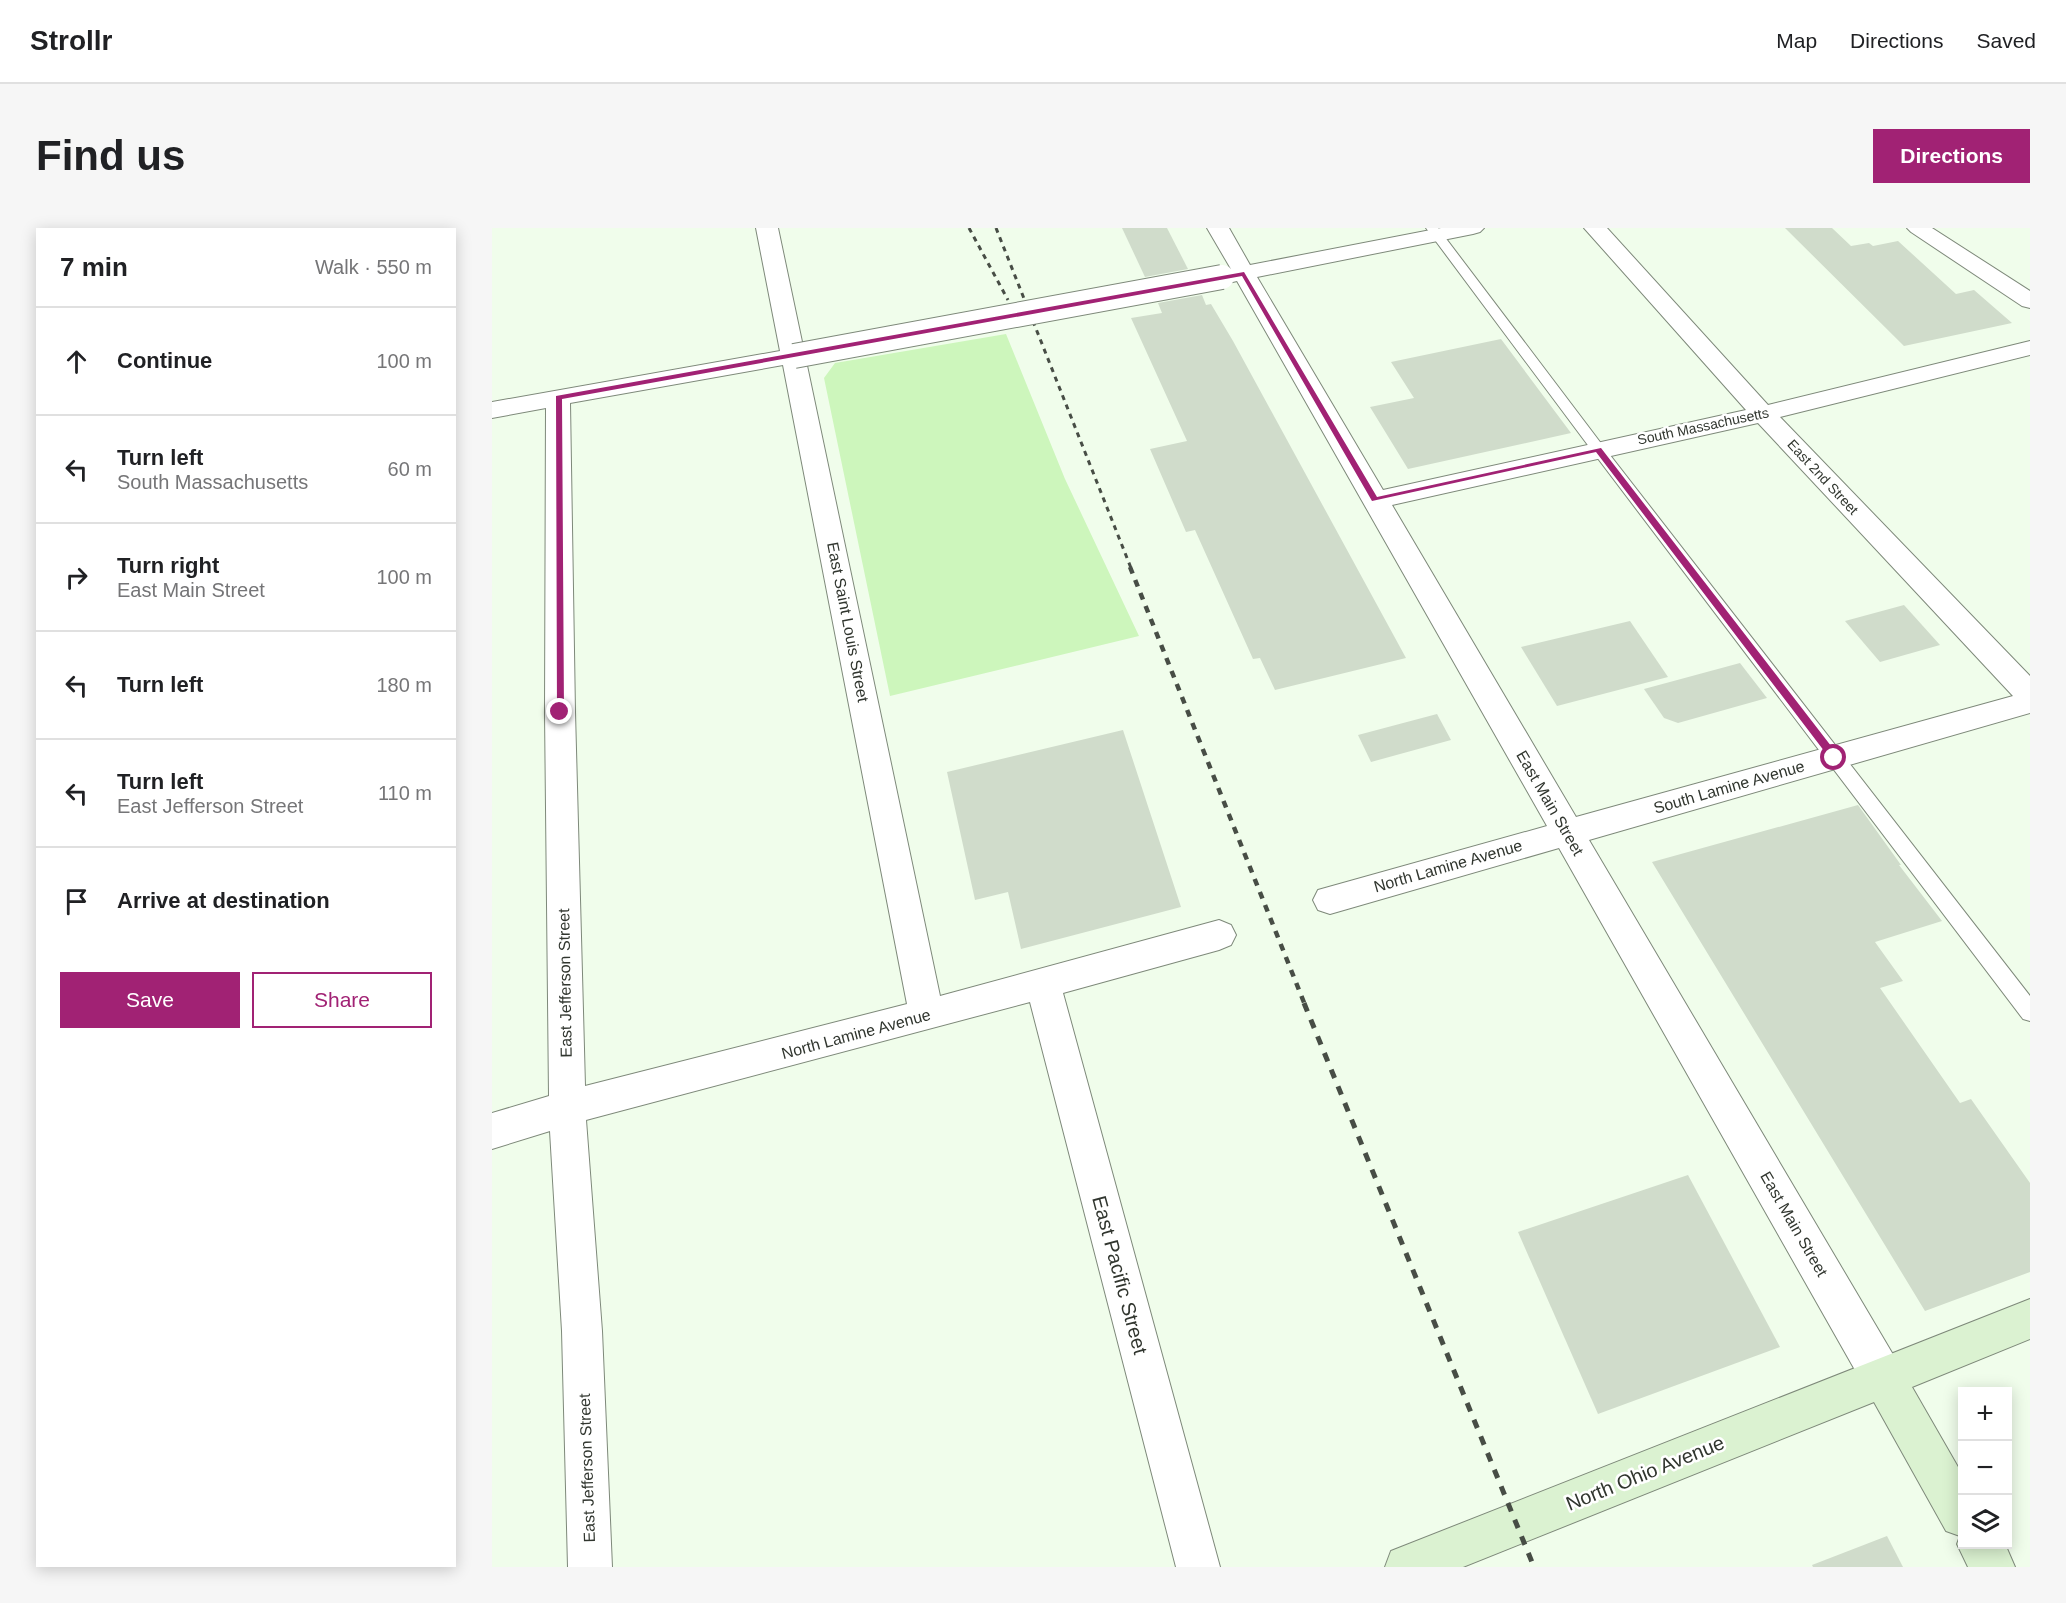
<!DOCTYPE html>
<meta charset="utf-8">
<style>
:root{--surface:#fff;--page:#f6f6f6;--text:#202124;--muted:#757577;--line:#e0e0e0;--accent:#a12274}
body{margin:0;font-family:Helvetica,sans-serif;background:var(--page);color:var(--text)}
.controls{position:absolute;right:18px;bottom:18px;display:grid;overflow:hidden;border-radius:0px;box-shadow:0 3px 15px #0003}
.controls button{width:54px;height:54px;display:grid;place-items:center;padding:0;border:0;border-bottom:2px solid var(--line);background:var(--surface);color:var(--text);font:30px sans-serif}
.stop{position:absolute;width:18px;height:18px;margin:-14px;border:4px solid #a12274;border-radius:50%;background:#fff}
.stop.end{background:#a12274;border-color:#fff;box-shadow:0 2px 6px #0008}
.list{margin:0;padding:0;list-style:none}
h2{display:flex;justify-content:space-between;align-items:center;height:78px;margin:0;padding:0 24px;font-size:26px}
h2 small{font-size:20px;font-weight:400;color:var(--muted)}
.list li{display:grid;grid-template-columns:39px 1fr auto;gap:18px;align-items:center;box-sizing:border-box;height:108px;padding:0 24px;border-top:2px solid var(--line)}
.list b{display:block;font-size:22px;white-space:nowrap}
.list p{margin:0;font-size:20px;white-space:nowrap;color:var(--muted)}
.list em{font-size:20px;font-style:normal;color:var(--muted)}
.actions{display:flex;gap:12px;padding:18px 24px}
.actions a{flex:1;padding:14px 0;border:2px solid var(--accent);border-radius:0px;text-align:center;font-size:21px;color:var(--accent)}
.actions .main{background:var(--accent);color:#fff}
.icon{flex:none;width:33px;height:33px;fill:none;stroke:currentColor;stroke-width:2;stroke-linecap:round;stroke-linejoin:round}
.map{position:relative;flex:none;width:1538px;height:1339px;overflow:hidden;border-radius:0px}
header{display:flex;align-items:center;gap:36px;box-sizing:border-box;height:84px;padding:0 30px;background:var(--surface);border-bottom:2px solid var(--line)}
header strong{font-size:28px}
nav{display:flex;gap:33px;margin-inline-start:auto;font-size:21px}
.intro{display:flex;align-items:center;justify-content:space-between;box-sizing:border-box;height:144px;padding:0 36px}
h1{margin:0;font-size:42px}
.button{padding:15px 27px;border-radius:0px;background:var(--accent);color:#fff;font-size:21px;font-weight:700}
main{display:flex;gap:36px;padding:0 36px}
aside{flex:1;background:var(--surface);border-radius:0px;box-shadow:0 3px 15px #0003}
.map>svg:first-child{display:block}
</style>
<header>
<strong>Strollr</strong>
<nav><a>Map</a><a>Directions</a><a>Saved</a></nav>
</header>
<div class="intro"><h1>Find us</h1><a class="button">Directions</a></div>
<main>
<aside>
<h2>7 min<small>Walk · 550 m</small></h2>
<ul class="list">
<li><svg class="icon" aria-label="ahead" viewBox="0 0 24 24"><path d="M12 20V5M6 11l6-6 6 6"/></svg><div><b>Continue</b></div><em>100 m</em></li>
<li><svg class="icon" aria-label="left" viewBox="0 0 24 24"><path d="M17 20v-9H6M10 6l-5 5 5 5"/></svg><div><b>Turn left</b><p>South Massachusetts</p></div><em>60 m</em></li>
<li><svg class="icon" aria-label="right" viewBox="0 0 24 24"><path d="M7 20v-9h11M14 6l5 5-5 5"/></svg><div><b>Turn right</b><p>East Main Street</p></div><em>100 m</em></li>
<li><svg class="icon" aria-label="left" viewBox="0 0 24 24"><path d="M17 20v-9H6M10 6l-5 5 5 5"/></svg><div><b>Turn left</b></div><em>180 m</em></li>
<li><svg class="icon" aria-label="left" viewBox="0 0 24 24"><path d="M17 20v-9H6M10 6l-5 5 5 5"/></svg><div><b>Turn left</b><p>East Jefferson Street</p></div><em>110 m</em></li>
<li><svg class="icon" aria-label="arrive" viewBox="0 0 24 24"><path d="M6 21V4h12l-3 4 3 4H6"/></svg><div><b>Arrive at destination</b></div></li>
</ul>
<div class="actions"><a class="main">Save</a><a>Share</a></div>
</aside>
<div class="map">
<svg width="1538" height="1339" viewBox="0 0 1538 1339">
<rect width="100%" height="100%" fill="#f0fdeb"/>
<path fill="#cdf6bc" d="M514,106L573,251L647,408L398,468L332,150L343,135Z"/>
<g fill="#d0dccb">
<path d="M630,0H675L696,41L653,49Z"/>
<path d="M1293,0H1340L1359,18L1377,15L1381,18L1406,13L1464,66L1482,62L1520,95L1412,118Z"/>
<path d="M710,67L714,77L719,76L741,113L914,430L783,462L768,430L761,431L703,302L694,304L658,221L695,213L639,90L670,85L666,75Z"/>
<path d="M1009,111L1079,205L916,241L878,179L922,170L899,134Z"/>
<path d="M1412,377L1448,417L1388,434L1353,393Z"/>
<path d="M1138,393L1176,449L1065,478L1029,419Z"/>
<path d="M1248,435L1275,470L1186,495L1172,490L1152,461Z"/>
<path d="M945,486L959,512L879,534L866,507Z"/>
<path d="M631,502L689,679L529,721L516,664L483,672L455,544Z"/>
<path d="M1366,577L1409,637H1407L1450,693L1383,714L1411,753L1388,760L1468,875L1479,871L1538,955V1044L1433,1083L1160,634Z"/>
<path d="M1196,947L1288,1119L1106,1186L1026,1004Z"/>
<path d="M1395,1308L1411,1339H1321L1320,1337Z"/>
</g>
<g fill="none" stroke-linecap="round" stroke-linejoin="round">
<defs>
<path id="lane" d="M934,0H946L1111,218L1538,768V793L1531,791L1101,224Z"/>
<g id="street">
<path d="M264,0H286L448,768L727,692L739,697L744,707L739,717L727,722L571,765L728,1339H684L538,774L94,892L110,1103L120,1339H76L70,1103L58,903L0,921V885L57,868L53,484L54,180L0,190V174L288,123ZM291,137L415,776L93,858L83,484L78,175Z"/>
<path d="M715,0H737L758,37L949,0H992L988,4L981,6L765,49L891,262L1254,182L1092,0H1115L1276,177L1538,113V127L1288,189L1538,448V485L1097,612L1406,1135L1412,1150L1406,1165L1391,1171L1376,1165L1067,620L838,686L826,682L821,672L826,662L1055,598L745,53L732,56L724,54L721,49L724,44L739,41ZM1266,195L1521,468L1084,589L900,277Z"/>
<path d="M1415,0H1440L1538,63V80L1530,78L1419,4Z"/>
</g>
<path id="secondary" d="M1538,1071V1111L1420,1159L1470,1246V1316H1513L1523,1339H1476L1465,1316L1468,1308L1454,1303L1382,1174L971,1339H893L899,1323Z"/>
</defs>
<use href="#lane" stroke="#7e897a" stroke-width="2"/>
<use href="#street" stroke="#7e897a" stroke-width="2"/>
<use href="#secondary" stroke="#7e897a" stroke-width="2"/>
<use href="#lane" fill="#fff" fill-rule="evenodd"/>
<use href="#street" fill="#fff" fill-rule="evenodd"/>
<use href="#secondary" fill="#dbf2d1" fill-rule="evenodd"/>
<g stroke="#474d45" stroke-width="3" stroke-dasharray="5 5" stroke-linecap="butt">
<path d="M477,0L516,72"/>
<path d="M504,0L639,340"/>
</g>
<path stroke="#474d45" stroke-width="4.5" stroke-dasharray="7 7" stroke-linecap="butt" d="M638,339L813,777"/>
<path stroke="#474d45" stroke-width="5" stroke-dasharray="9 9" stroke-linecap="butt" d="M812,775L1042,1339"/>
<defs>
<path id="street-bridge" d="M302,128L730,49"/>
</defs>
<use href="#street-bridge" stroke="#7e897a" stroke-width="26" stroke-linecap="butt"/>
<use href="#street-bridge" stroke="#fff" stroke-width="24"/>
</g>
<path fill="#a12274" d="M752,44L885,269L1109,220L1346,527V532H1339L1104,224L880,273L750,48L70,171L72,484L71,487H65L64,168Z"/>
<g text-anchor="middle" dominant-baseline="central" stroke-width="5" stroke-linejoin="round" paint-order="stroke">
<g font-size="14" fill="#31362f" stroke="#fff">
<text transform="translate(1211 198) rotate(-12)">South Massachusetts</text>
<text transform="translate(1331 249) rotate(47)">East 2nd Street</text>
</g>
<g font-size="16" fill="#31362f" stroke="#fff">
<text transform="translate(356 394) rotate(79)">East Saint Louis Street</text>
<text transform="translate(1237 559) rotate(-16)">South Lamine Avenue</text>
<text transform="translate(1058 575) rotate(60)">East Main Street</text>
<text transform="translate(956 638) rotate(-16)">North Lamine Avenue</text>
<text transform="translate(73 755) rotate(-91)">East Jefferson Street</text>
<text transform="translate(364 806) rotate(-15)">North Lamine Avenue</text>
<text transform="translate(1302 996) rotate(60)">East Main Street</text>
<text transform="translate(95 1240) rotate(-92)">East Jefferson Street</text>
</g>
<g font-size="20" fill="#31362f" stroke="#fff">
<text transform="translate(628 1047) rotate(75)">East Pacific Street</text>
<text transform="translate(1153 1245) rotate(-22)">North Ohio Avenue</text>
</g>
</g>
</svg>
<div class="controls">
<button>+</button>
<button>−</button>
<button><svg class="icon" aria-label="layers" viewBox="0 0 24 24"><path d="M12 4l9 5-9 5-9-5zM3 14l9 5 9-5"/></svg></button>
</div>
<div class="stop" style="left:1342px;top:530px"></div>
<div class="stop end" style="left:68px;top:484px"></div>
</div>
</main>
